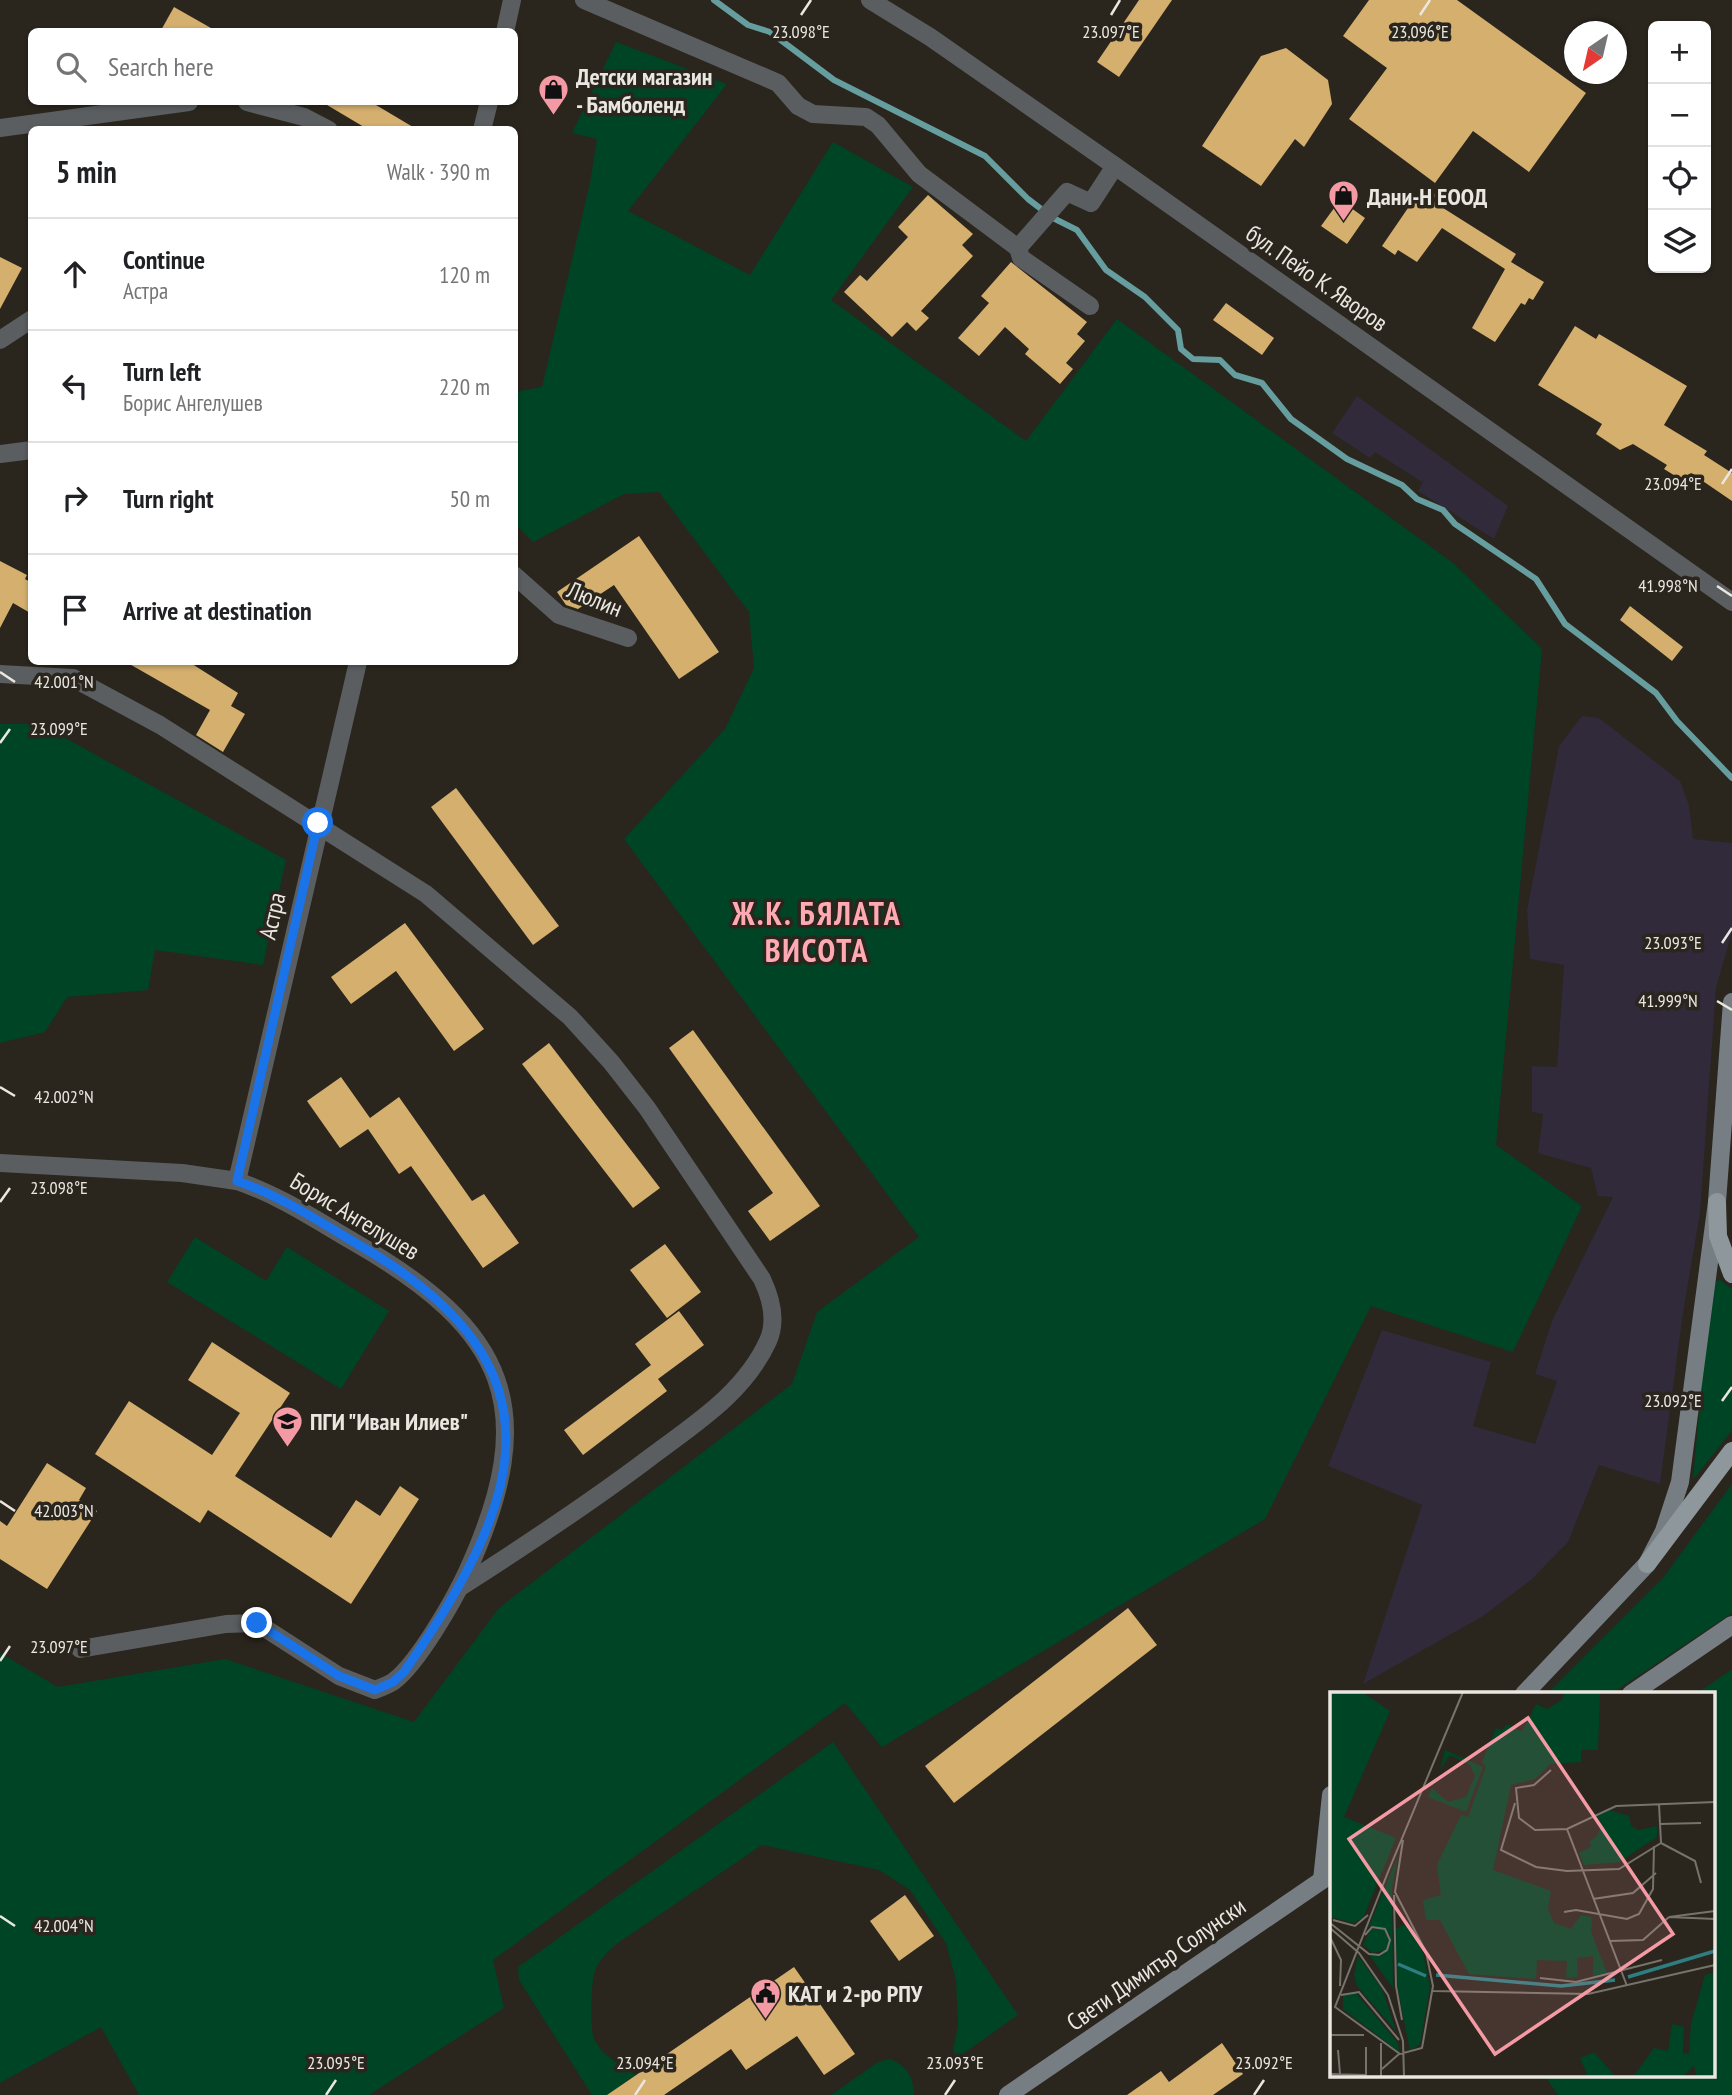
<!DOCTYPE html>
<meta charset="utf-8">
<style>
:root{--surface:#fff;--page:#f2f2f2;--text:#202124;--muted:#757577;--line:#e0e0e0}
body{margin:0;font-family:"PT Sans Narrow",sans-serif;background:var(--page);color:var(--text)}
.controls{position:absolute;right:21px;top:21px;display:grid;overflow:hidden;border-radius:10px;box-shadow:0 2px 5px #0004}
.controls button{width:63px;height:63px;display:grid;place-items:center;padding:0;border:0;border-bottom:2px solid var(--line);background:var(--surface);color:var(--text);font:35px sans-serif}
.compass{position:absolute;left:1564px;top:21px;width:63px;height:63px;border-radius:50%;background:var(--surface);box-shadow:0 2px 5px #0004;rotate:214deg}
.stop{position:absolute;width:21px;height:21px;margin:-16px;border:5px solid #1a73e8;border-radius:50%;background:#fff}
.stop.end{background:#1a73e8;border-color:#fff;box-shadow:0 2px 7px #0008}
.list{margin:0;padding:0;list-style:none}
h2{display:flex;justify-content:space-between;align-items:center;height:91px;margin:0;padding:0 28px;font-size:30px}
h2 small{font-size:23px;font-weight:400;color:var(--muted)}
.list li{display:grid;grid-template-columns:46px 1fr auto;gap:21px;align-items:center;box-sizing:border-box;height:112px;padding:0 28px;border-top:2px solid var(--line)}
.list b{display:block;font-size:26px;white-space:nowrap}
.list p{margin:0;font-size:23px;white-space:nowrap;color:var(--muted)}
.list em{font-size:23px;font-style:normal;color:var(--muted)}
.icon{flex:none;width:38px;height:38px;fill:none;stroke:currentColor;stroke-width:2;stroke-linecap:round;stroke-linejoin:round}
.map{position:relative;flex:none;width:1732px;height:2095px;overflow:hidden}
.search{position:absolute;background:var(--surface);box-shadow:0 2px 5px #0004;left:28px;top:28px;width:490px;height:77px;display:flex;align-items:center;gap:18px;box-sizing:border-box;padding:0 24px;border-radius:10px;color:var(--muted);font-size:26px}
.panel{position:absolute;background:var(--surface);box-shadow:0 2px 5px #0004;left:28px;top:126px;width:490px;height:539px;border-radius:10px}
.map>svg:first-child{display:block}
</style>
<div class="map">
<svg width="1732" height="2095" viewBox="0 0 1732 2095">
<rect width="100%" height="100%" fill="#2a251d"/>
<g fill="#302a3a">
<path d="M1357,396L1508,506L1494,539L1418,491L1425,478L1422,482L1375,452L1370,458L1332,433Z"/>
<path d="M1582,716L1599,718L1680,781L1689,805L1693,839L1732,843V932L1716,988L1700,1213L1683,1313L1660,1484L1599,1465L1568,1542L1531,1580L1483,1616L1363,1684L1422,1505L1328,1466L1382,1330L1491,1362L1473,1426L1535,1444L1557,1381L1535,1374L1552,1321L1613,1197L1598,1196L1591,1168L1538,1153L1543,1114L1532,1112V1066L1557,1067L1564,965L1530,959L1527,910L1559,746Z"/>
</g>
<g fill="#004426">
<path d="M616,42L727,84L628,211L750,275L833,142L913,187L831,300L1026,441L1117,319L1453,563L1542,649L1496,1145L1582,1206L1513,1352L1371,1306L1265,1519L882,1747L845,1703L493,1960L504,2008L369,2095H139L101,2027L0,2083V1653L58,1687L225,1659L414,1722L499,1608L792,1384L817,1312L919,1237L624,839L725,729L754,668L749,612L659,492L624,494L533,542L515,524V392L542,387L590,183L597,139L572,133Z"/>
<path d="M0,724H40L286,860L263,965L155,950L148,990L67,997L45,1032L0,1043Z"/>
<path d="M195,1237L266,1281L287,1247L389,1311L341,1389L167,1282Z"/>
<path d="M1720,1280L1732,1289V1430L1693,1480L1710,1292L1713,1282Z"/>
<path d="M1732,1484V1613L1611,1694H1547L1663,1578Z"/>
<path d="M1732,1669V2095H1558L1545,2076H1713V1694H1696Z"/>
<path d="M833,1742L1018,2015L957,2058L953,2051L958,2025L956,1980L946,1943L910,1890L879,1870L762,1845L615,1945C608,1952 598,1961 595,1971C591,1982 589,2031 595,2041C603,2056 622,2066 636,2075L621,2085L627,2095H592L519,1980L518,1967Z"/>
<path d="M890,2059C908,2067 913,2076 914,2095H831L878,2062Z"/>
</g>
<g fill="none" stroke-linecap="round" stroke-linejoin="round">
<path stroke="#669d9e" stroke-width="6" d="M714,0L748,25L770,32L834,80L985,156L1028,199L1053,218L1077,230L1106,270L1145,297L1178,330L1181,349L1193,359L1220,360L1235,375L1262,383L1291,419L1347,459L1402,485L1417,499L1443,510L1455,524L1536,579L1565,624L1656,693L1677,721L1732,778"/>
</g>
<g fill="#d4af6e">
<path d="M1139,0H1172L1119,77L1097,62Z"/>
<path d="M1369,0H1457L1586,93L1529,172L1473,131L1435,183L1349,119L1387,68L1343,36Z"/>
<path d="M174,7L218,32H160Z"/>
<path d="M1286,48L1328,80L1332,104L1304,147L1295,139L1261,186L1202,146L1261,56Z"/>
<path d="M322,102H371L418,130H369Z"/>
<path d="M1423,186L1436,195L1432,201L1516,254L1511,262L1544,282L1533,300L1529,298L1525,305L1521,303L1495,342L1472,328L1505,269L1442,228L1417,262L1398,250L1395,255L1382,246Z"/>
<path d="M928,195L973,234L962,245L973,256L921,311L929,318L916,331L907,322L892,337L844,292L860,275L867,281L908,237L898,227Z"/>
<path d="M1340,200L1365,218L1347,244L1321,226Z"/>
<path d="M0,257L22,268L0,309Z"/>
<path d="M1011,262L1087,322L1077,334L1085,341L1066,363L1073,369L1060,384L1025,354L1029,349L1005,327L979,356L958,338L989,303L981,296Z"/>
<path d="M1226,303L1274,338L1262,355L1213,320Z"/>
<path d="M1575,326L1596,339L1599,334L1687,386L1664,425L1707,451L1704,455L1732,473V501L1691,473L1685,482L1664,469L1667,465L1633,444L1620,450L1596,434L1602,424L1538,385Z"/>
<path d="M639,536L719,652L679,679L614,585L578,609L566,605L557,592Z"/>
<path d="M0,561L27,575L25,579L32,583V614L13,603L0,628Z"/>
<path d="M1630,606L1683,647L1672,661L1620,620Z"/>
<path d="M126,662H189L238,693L231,706L245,714L223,752L196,735L210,710Z"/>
<path d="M456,788L559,926L533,945L431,807Z"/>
<path d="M405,923L484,1029L454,1051L396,971L351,1004L331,977Z"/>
<path d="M693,1030L820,1206L770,1241L748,1211L773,1193L669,1048Z"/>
<path d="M549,1043L660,1188L633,1208L522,1064Z"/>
<path d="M341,1077L370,1118L399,1097L472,1201L484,1194L519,1243L483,1268L411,1166L399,1174L368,1129L340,1148L307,1101Z"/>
<path d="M665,1244L701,1292L667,1318L630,1270Z"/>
<path d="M679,1311L704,1345L658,1379L667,1391L583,1455L564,1430L651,1365L635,1344Z"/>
<path d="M212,1342L290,1393L235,1476L331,1538L356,1500L380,1516L400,1486L419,1499L351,1604L208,1510L200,1523L95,1454L129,1401L212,1455L240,1413L188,1380Z"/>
<path d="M47,1463L86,1488L79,1500L97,1511L47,1589L0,1559V1521L7,1526Z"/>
<path d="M1128,1608L1157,1645L954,1803L925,1766Z"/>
<path d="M905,1895L934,1936L899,1961L870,1921Z"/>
<path d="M794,1967L855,2054L824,2075L797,2036L746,2070L731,2049L664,2095H607Z"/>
<path d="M1222,2043L1243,2074L1213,2095H1127L1161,2071L1169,2082Z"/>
</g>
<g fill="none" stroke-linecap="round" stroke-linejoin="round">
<g stroke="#5a5e61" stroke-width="18">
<path d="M584,0L778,83L798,106L813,114L866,117L878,125L919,174L1018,248L1021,258L1090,306"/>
<path d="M247,102L304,117L329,130"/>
<path d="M0,128L189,102"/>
<path d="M1018,248L1067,192L1091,203L1115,166"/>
<path d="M0,340L32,319"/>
<path d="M0,454L32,450"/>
<path d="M514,575L559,615L628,638"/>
<path d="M0,674L73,678L160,725L426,894L570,1017L611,1062L647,1108L762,1279C771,1298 777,1321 768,1341C744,1394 693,1425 648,1459C587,1505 523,1547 459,1588"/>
<path d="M80,1649L226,1624L257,1623L339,1676L375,1690C381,1687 389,1685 394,1681C418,1663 454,1600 467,1572C542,1408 507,1330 354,1242C316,1220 279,1195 237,1181"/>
</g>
<g stroke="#5a5e61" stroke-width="18">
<path d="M870,0L930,37L1115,166L1732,602"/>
<path d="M505,32L512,0"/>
<path d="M482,130L489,102"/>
<path d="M0,1163L182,1173L237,1181L358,662"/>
</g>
<g stroke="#777e83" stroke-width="18">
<path d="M1524,1694L1647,1564L1664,1531L1680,1482L1717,1202L1732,1002"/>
<path d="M1631,1694L1732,1625"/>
<path d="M1322,1880L1331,1795"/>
<path d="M1008,2095L1331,1874"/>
</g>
<g stroke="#8d979c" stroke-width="18">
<path d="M1717,1202L1718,1236L1732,1274"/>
<path d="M1647,1564L1732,1451"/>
</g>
</g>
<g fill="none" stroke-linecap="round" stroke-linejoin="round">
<path stroke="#1a73e8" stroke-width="9" d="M257,1623L339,1676L375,1690L393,1682L404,1672C524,1500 571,1367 359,1245C320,1222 281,1196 237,1181L318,823"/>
</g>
<path fill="none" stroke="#eae7e1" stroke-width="2.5" d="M801,15L811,0M1111,15L1120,0M1420,15L1430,0M1722,484L1732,469M1717,586L1732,596M0,672L15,682M0,743L10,729M1722,943L1732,928M1717,1001L1732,1010M0,1087L15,1096M0,1202L10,1188M1722,1401L1732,1387M0,1501L15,1511M0,1661L10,1646M0,1916L15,1926M326,2095L336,2080M635,2095L645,2080M945,2095L955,2080M1254,2095L1264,2080"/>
<defs>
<symbol id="shop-pin" viewBox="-11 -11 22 30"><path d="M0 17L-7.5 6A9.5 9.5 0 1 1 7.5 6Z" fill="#f49aa4" stroke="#2a251d"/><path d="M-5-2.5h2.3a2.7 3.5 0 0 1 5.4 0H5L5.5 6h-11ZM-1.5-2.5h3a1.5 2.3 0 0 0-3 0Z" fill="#111"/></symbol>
<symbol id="school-pin" viewBox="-11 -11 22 30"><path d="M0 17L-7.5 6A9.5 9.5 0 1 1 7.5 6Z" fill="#f49aa4" stroke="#2a251d"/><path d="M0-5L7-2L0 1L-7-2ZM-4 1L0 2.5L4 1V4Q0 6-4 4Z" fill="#111"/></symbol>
<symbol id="civic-pin" viewBox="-11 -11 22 30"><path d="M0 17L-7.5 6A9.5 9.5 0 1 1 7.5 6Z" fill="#f49aa4" stroke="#2a251d"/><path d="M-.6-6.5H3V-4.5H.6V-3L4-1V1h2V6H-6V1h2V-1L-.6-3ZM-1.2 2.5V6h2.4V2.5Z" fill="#111"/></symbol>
</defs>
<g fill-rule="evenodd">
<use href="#shop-pin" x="536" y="72" width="35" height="47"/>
<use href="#shop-pin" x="1326" y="178" width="35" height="47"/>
<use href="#school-pin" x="270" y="1404" width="35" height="47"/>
<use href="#civic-pin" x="748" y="1976" width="35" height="47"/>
</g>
<g text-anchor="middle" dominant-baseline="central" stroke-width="7" stroke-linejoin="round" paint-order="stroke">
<g font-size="24" font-weight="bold" fill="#eae7e1" stroke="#2a251d" text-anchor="start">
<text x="576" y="76">Детски магазин<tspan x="576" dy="28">- Бамболенд</tspan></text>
<text x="1367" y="196">Дани-Н ЕООД</text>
<text x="310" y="1421">ПГИ "Иван Илиев"</text>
<text x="788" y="1993">КАТ и 2-ро РПУ</text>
</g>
<g font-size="24" fill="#eae7e1" stroke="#2a251d">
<text transform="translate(1317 278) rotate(35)">бул. Пейо К. Яворов</text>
<text transform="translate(595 599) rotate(22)">Люлин</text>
<text transform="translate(272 916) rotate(-77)">Астра</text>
<text transform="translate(355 1216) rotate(31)">Борис Ангелушев</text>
<text transform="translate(1156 1964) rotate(-35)">Свети Димитър Солунски</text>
</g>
<g font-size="32" font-weight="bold" letter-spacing="2" fill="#ffaab2" stroke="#2a251d">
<text x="817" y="913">Ж.К. БЯЛАТА<tspan x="817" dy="37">ВИСОТА</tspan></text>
</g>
</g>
<g transform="translate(1330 1692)">
<rect width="385" height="385" fill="#2a251d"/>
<path d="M0,0H32L60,19L14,125L66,146L33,226L23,231L0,225ZM235,0H270L268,58H251V70L220,72L205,87L181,93L163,178L221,199L218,217L224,231L241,237L251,223L262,225L261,240L277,281L263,284V264L247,266L248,285L236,286L237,269L207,268L206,287L139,282L110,228H96L93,208L111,203L107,173L131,123L138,125L156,75L152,70L166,36L172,38L177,32L192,40L206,12L217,17L232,8ZM115,58L153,75L136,120L98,105L102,96L118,110L136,105L145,84L140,73L120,63L110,78ZM279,118L299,124L301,134L309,138L327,134V145L289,170L254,173L249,161L261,155L259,150L267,144L272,133L267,124ZM68,164L62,195L63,296L40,264H51L60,242L39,234ZM72,233L78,234L93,261L100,295L90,352L80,359L67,292L66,237ZM41,237H53L58,246L54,258L43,261L33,253ZM28,264L52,297L66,339L27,294L24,283ZM385,280V385H367L364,373L353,385H303L324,356L338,359L342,332L354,335L353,361L359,362L361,332L375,283ZM25,300L68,351L69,360L13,317V304ZM264,360L286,385H253L257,382L250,366Z" fill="#004426"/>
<path fill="none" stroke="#2e7d81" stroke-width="3.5" d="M68,272L96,284M106,283L231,294L285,288M298,285L385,259"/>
<path fill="none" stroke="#77736b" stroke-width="2" d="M221,78L204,93L186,96L189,126L205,138L237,137L286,114L385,110M185,111L171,158L206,175L237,179L289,177L331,151M329,112L331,151M330,132L371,131M237,137L297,294M73,148L65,200L96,260L103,294L92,356L70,362L5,315L58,180L133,0M331,151L365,169L371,191M64,203L66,294L72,328M263,207L303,201L326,181M385,219L339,225L385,227M234,220L246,218L297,227L309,222L323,197L324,154M3,228L25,234L38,223M0,231L39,262L49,263L57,258L60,248L55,237L42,235L35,243M0,236L29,261L58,303L73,349L74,385M0,245L11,268L10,294M280,249L313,248L339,225M210,286L246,290L332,268M103,299L258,302L385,273M11,303L29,300L69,348M0,343H34M8,358L10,382M52,377L69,362M0,382L36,383V355M51,385V351"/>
<path fill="#f49aa4" fill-opacity="0.15" stroke="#f49aa4" stroke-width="3.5" d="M198,26L343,242L165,362L19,147Z"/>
<rect width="385" height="385" fill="none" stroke="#eae7e1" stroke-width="3.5"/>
</g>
<g font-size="18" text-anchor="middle" fill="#eae7e1" stroke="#2a251d" stroke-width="7" stroke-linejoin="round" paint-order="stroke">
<text x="801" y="38">23.098°E</text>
<text x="1111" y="38">23.097°E</text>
<text x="1420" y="38">23.096°E</text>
<text x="1673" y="490">23.094°E</text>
<text x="1668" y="592">41.998°N</text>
<text x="64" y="688">42.001°N</text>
<text x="59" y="735">23.099°E</text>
<text x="1673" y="949">23.093°E</text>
<text x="1668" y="1007">41.999°N</text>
<text x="64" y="1103">42.002°N</text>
<text x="59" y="1194">23.098°E</text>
<text x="1673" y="1407">23.092°E</text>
<text x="64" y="1517">42.003°N</text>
<text x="59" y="1653">23.097°E</text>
<text x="64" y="1932">42.004°N</text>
<text x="336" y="2069">23.095°E</text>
<text x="645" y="2069">23.094°E</text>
<text x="955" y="2069">23.093°E</text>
<text x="1264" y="2069">23.092°E</text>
</g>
</svg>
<div class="controls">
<button>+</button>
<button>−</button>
<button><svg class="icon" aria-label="locate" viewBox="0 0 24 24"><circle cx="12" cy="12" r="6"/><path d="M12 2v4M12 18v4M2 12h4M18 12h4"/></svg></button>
<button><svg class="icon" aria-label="layers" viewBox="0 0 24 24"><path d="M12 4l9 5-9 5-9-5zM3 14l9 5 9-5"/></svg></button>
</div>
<svg class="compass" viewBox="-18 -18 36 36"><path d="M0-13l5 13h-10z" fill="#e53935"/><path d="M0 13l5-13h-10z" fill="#757577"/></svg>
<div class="stop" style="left:318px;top:823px"></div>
<div class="stop end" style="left:257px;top:1623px"></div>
<div class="search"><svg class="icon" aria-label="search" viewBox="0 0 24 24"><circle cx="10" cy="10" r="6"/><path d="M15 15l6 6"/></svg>Search here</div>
<section class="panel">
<h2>5 min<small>Walk · 390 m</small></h2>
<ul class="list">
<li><svg class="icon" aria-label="ahead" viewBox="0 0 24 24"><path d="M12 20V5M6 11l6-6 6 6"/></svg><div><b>Continue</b><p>Астра</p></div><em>120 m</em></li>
<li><svg class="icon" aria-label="left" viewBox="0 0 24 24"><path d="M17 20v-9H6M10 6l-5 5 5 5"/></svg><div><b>Turn left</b><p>Борис Ангелушев</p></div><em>220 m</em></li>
<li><svg class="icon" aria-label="right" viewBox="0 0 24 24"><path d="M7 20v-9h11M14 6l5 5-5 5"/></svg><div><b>Turn right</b></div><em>50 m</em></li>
<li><svg class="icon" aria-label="arrive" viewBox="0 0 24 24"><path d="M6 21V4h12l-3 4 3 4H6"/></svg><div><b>Arrive at destination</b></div></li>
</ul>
</section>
</div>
